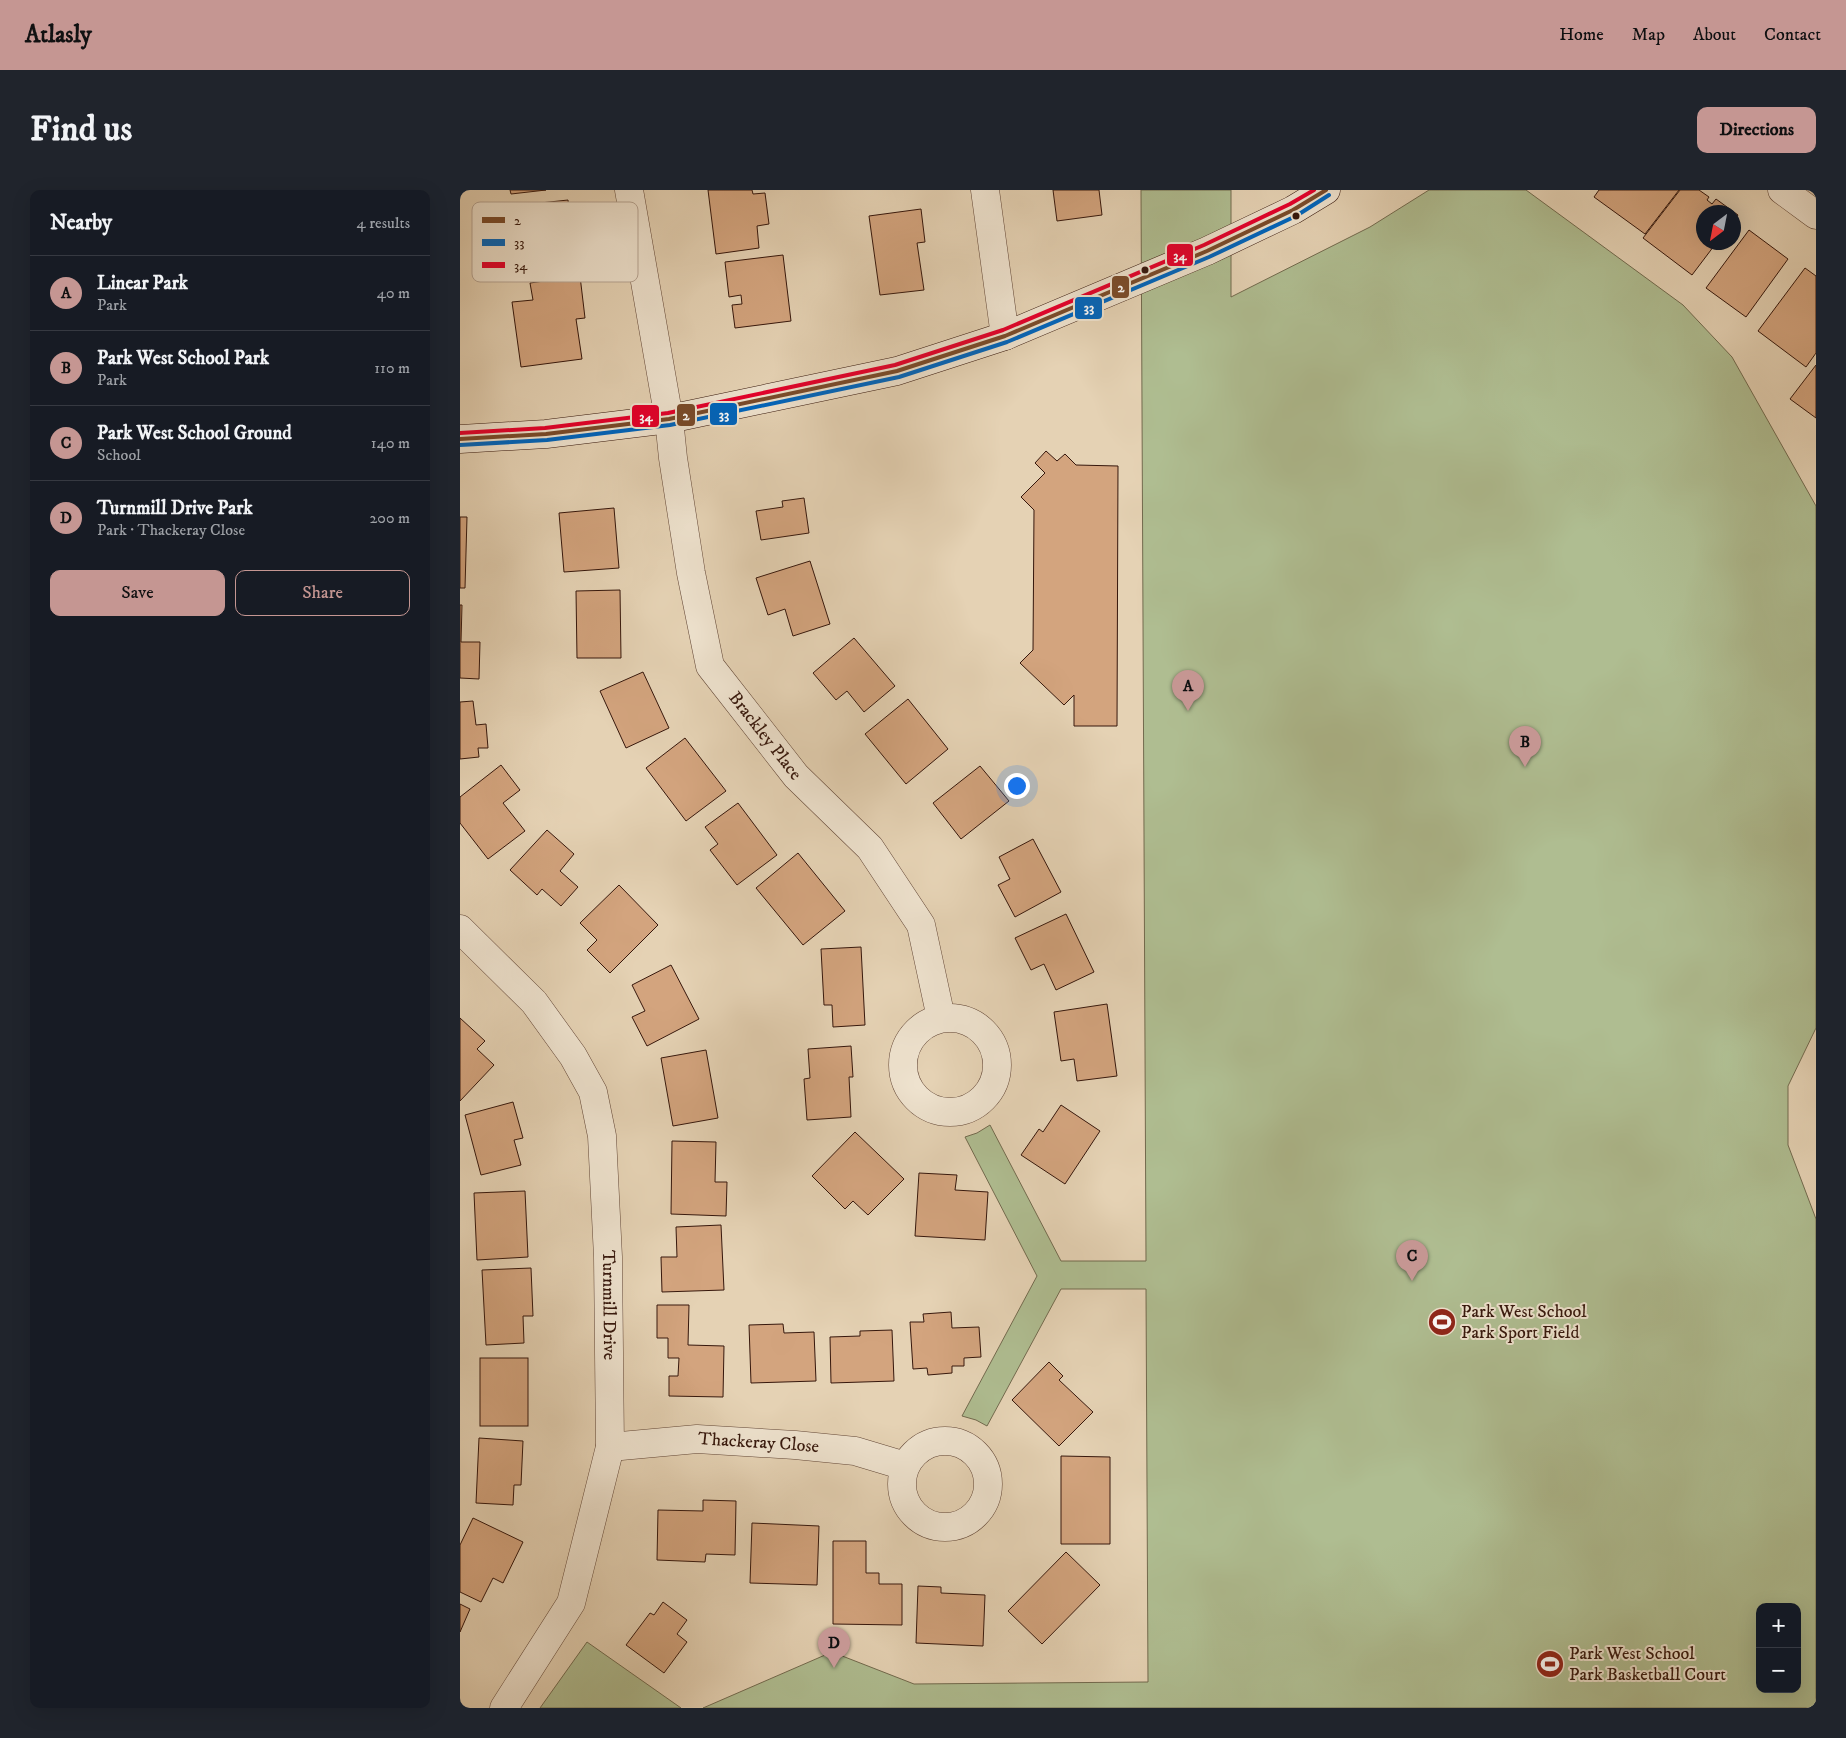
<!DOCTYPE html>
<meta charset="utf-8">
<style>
:root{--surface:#171b24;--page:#20242c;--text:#f1f3f6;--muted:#9ea1a6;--line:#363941;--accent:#c59692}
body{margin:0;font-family:"IM FELL DW Pica",serif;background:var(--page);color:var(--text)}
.controls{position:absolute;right:15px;bottom:15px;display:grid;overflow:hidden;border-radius:10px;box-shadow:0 5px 20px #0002}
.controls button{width:45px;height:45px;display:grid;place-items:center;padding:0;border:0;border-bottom:1px solid var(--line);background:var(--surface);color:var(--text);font:25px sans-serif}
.compass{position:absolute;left:1236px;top:15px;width:45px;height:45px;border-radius:50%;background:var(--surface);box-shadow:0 5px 20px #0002;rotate:212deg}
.you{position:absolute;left:556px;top:595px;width:18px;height:18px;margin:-12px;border:4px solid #fff;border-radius:50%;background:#1a73e8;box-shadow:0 0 0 8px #1a73e833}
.badge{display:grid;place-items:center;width:32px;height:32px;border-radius:50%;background:var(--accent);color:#111;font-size:16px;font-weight:700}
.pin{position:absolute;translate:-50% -41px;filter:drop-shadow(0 1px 2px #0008)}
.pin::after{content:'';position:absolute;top:26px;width:18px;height:15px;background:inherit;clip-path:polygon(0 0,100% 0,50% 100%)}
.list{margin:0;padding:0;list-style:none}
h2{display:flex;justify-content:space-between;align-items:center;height:65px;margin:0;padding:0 20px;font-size:21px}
h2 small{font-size:16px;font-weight:400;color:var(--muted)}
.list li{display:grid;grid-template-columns:32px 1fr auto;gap:15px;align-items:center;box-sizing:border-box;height:75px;padding:0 20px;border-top:1px solid var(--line)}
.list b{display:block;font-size:19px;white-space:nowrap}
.list p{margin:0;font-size:16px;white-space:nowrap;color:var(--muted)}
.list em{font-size:16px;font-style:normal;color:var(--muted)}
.actions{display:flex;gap:10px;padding:15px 20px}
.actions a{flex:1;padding:11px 0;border:1px solid var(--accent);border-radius:10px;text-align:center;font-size:18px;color:var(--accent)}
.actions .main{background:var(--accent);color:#111}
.map{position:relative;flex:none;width:1356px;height:1518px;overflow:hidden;border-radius:10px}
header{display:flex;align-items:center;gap:30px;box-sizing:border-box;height:70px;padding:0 25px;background:var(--accent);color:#111}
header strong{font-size:24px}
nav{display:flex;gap:28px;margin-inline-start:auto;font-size:18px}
.intro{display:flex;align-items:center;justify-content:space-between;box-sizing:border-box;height:120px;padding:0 30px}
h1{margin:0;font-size:35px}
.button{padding:12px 22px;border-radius:10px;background:var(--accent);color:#111;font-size:18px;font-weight:700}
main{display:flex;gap:30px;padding:0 30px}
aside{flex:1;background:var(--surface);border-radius:10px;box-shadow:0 5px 20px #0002}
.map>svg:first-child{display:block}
</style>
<header>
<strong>Atlasly</strong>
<nav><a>Home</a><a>Map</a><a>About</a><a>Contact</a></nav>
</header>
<div class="intro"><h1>Find us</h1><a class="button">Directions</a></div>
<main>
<aside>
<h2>Nearby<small>4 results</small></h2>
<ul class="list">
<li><span class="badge">A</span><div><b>Linear Park</b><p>Park</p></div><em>40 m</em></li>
<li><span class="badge">B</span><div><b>Park West School Park</b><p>Park</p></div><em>110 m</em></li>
<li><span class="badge">C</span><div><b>Park West School Ground</b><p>School</p></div><em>140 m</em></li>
<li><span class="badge">D</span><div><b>Turnmill Drive Park</b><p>Park · Thackeray Close</p></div><em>200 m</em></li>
</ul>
<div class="actions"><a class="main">Save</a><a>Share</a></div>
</aside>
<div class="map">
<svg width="1356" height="1518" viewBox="0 0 1356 1518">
<rect width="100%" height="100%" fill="#e5d2b4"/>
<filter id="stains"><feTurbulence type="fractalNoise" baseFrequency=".004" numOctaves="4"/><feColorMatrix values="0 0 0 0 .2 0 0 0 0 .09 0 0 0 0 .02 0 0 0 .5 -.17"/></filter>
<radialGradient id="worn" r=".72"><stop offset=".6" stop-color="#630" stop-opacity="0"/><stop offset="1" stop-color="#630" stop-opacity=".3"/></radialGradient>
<g fill="#afbd91" stroke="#726a4e" fill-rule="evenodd">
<path d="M681,0H771V107L910,37L969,0H1066L1223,115L1272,167L1356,316V838L1328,896V955L1356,1029V1518H243L372,1462L454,1494L688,1492L686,1099H601L527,1236L516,1230L502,1226L577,1086L505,947L517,943L530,935L601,1071H686ZM1300,1417H1337V1499H1300Z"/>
<path d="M127,1452L221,1518H80Z"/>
</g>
<g fill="#d3a47e" stroke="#36170c">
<path d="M50,0H86L51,4Z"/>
<path d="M248,0H292L293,4L305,3L309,34L297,36L299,58L256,64Z"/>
<path d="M593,0H639L642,25L597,31Z"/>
<path d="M1139,0H1219L1185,44L1134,7Z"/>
<path d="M1220,0H1239L1249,7L1247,10L1252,14L1256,9L1278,25L1274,31V22H1244V52H1257L1232,85L1183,48Z"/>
<path d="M108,10L115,79L51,86L43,17Z"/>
<path d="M461,19L465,52L457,53L464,100L420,105L409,26Z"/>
<path d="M1289,40L1328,69L1286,127L1246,98Z"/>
<path d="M323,65L331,131L275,138L272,115L282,114L281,105L269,107L265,72Z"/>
<path d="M1345,78L1356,86V163L1346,177L1298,141Z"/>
<path d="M120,86L125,128L116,129L122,169L61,177L52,112L73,110L70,93Z"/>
<path d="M1356,175V228L1330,209Z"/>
<path d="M586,261L597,271L605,264L616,275L658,276L657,536H614V505L604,515L560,473L573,460L574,320L561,307L585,283L575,273Z"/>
<path d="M344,308L349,343L301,350L296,321L323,317L322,311Z"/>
<path d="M154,318L159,378L104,382L99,323Z"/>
<path d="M0,327H7L5,398H0Z"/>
<path d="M350,371L370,434L333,446L325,419L308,425L296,388Z"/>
<path d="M160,400L161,468H117L116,401Z"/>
<path d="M0,415H2L1,452H20L19,489L0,488Z"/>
<path d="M394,448L435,496L404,522L387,501L376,510L353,483Z"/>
<path d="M183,482L209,538L166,558L140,501Z"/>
<path d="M448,509L488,559L446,594L405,544Z"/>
<path d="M13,511L16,535L26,534L28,558H18L19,567L0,569V512Z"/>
<path d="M225,548L266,601L226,631L186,578Z"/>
<path d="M41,575L60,600L43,613L65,641L28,669L0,633V607Z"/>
<path d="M520,576L549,611L501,649L473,613Z"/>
<path d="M278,613L317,665L277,695L250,660L258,654L245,637Z"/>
<path d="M87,640L114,664L100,681L118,697L101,716L82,699L77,705L50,680Z"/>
<path d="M573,649L601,702L555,727L538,695L550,689L539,667Z"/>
<path d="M338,663L385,721L343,755L296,698Z"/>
<path d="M159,695L198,735L150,783L127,760L137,750L120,733Z"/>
<path d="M606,724L634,782L596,800L584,774L571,780L555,748Z"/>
<path d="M401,757L405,835L373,837L372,815H364L361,759Z"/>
<path d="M211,775L239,829L187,856L172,827L185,821L172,795Z"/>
<path d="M647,814L657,886L617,891L614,869L601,871L594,822Z"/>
<path d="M0,828L25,851L17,859L34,875L0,911Z"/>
<path d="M391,856L393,887H389L391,927L347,930L344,889L350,888L348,859Z"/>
<path d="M246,860L258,928L213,936L201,868Z"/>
<path d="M53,912L63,948L54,950L61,975L21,985L5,925Z"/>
<path d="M601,915L640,941L605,994L561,965L579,939L583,942Z"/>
<path d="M395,942L444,989L408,1025L393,1011L385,1019L352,986Z"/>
<path d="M212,951L256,952L255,992H267L266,1026L211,1024Z"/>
<path d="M459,983L497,985L495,1000L528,1002L525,1050L455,1046Z"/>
<path d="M65,1001L68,1067L17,1070L14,1003Z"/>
<path d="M261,1035L264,1100L202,1102L201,1067H217L216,1037Z"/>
<path d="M71,1078L73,1126H63L64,1153L26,1155L22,1080Z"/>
<path d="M197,1115H229L228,1155L264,1156L263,1207L209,1206V1186H218L219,1168H208V1148H197Z"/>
<path d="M491,1122L492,1138L519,1137L521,1167L504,1168V1176H492V1183L468,1185L467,1178L453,1179L450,1132H464L463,1124Z"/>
<path d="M323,1134L324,1143L354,1142L356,1191L291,1193L289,1135Z"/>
<path d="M432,1140L434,1191L371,1193L370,1147L400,1146V1141Z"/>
<rect x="20" y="1168" width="48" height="68"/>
<path d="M589,1172L603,1186L599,1190L633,1222L599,1256L552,1210Z"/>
<path d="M19,1248L63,1251L61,1295H54L53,1315L16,1313Z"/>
<path d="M601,1266L650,1267V1354H601Z"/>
<path d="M243,1310L276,1311L275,1365L246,1364L245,1372L197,1370L198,1320L243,1321Z"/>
<path d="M13,1328L63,1352L43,1393L33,1388L21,1412L0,1402V1355Z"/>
<path d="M292,1333L359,1336L357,1395L290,1393Z"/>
<path d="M373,1351H406V1383H419V1394H442V1435L373,1434Z"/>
<path d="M606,1362L640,1395L582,1454L548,1421Z"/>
<path d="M458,1396L481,1397V1403L525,1405L523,1456L456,1453Z"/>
<path d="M203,1412L227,1430L217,1444L227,1452L204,1483L166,1455L190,1423L194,1425Z"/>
<path d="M0,1414L10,1419L0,1442Z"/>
</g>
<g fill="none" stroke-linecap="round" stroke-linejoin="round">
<defs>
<g id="street">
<path id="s1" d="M169,0L209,229L213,268L231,383L250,476L336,586L410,658L461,735L481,828"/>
<path d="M525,0L545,146"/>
<path d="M1322,0L1356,25"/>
<path id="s2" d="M0,739L74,812L113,866L133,902L142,946L148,1067L150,1257L111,1413L44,1518"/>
<circle cx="490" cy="875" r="47"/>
<circle cx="485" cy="1294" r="43"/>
<path id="s3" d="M150,1257L237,1249L335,1255L395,1261L445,1276"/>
</g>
<path id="secondary" d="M0,249L86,244L209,229L437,181L545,146L747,61L833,20L866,0"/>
</defs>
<use href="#street" stroke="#624636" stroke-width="29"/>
<use href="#secondary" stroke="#36170c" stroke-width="29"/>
<use href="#street" stroke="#eee2ce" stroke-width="28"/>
<use href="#secondary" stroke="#eee2ce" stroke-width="28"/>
<defs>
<path id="bus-1" d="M0,249L86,244L209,229L437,181L545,146L747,61L833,20L866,0"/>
<path id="bus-2" d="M0,255L87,250L210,235L439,187L547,152L749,67L836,26L869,5"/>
<path id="bus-3" d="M0,243L85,238L208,223L435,175L543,140L744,55L830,14L854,0"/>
</defs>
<use href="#bus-1" stroke="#eee2ce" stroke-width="8"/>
<use href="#bus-2" stroke="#eee2ce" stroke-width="8"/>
<use href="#bus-3" stroke="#eee2ce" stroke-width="8"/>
<use href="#bus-1" stroke="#7a4b2a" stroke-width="4"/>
<use href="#bus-2" stroke="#0065bd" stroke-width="4"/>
<use href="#bus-3" stroke="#e4002b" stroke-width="4"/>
</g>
<defs>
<symbol id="stadium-disc" viewBox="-11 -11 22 22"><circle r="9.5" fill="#8f2418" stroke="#eee2ce"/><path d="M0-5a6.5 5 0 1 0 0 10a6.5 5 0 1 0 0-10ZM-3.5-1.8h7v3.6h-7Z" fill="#fff"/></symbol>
</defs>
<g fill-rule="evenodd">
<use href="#stadium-disc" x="966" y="1116" width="32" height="32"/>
<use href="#stadium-disc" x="1074" y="1458" width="32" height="32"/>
</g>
<g fill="#36170c" stroke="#eee2ce" stroke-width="2">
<circle cx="836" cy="26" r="4.5"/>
<circle cx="685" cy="80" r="4.5"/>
</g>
<g text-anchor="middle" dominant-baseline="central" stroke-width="4" stroke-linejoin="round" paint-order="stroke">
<g font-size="18" fill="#36170c" stroke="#eee2ce">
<text stroke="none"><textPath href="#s1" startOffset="572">Brackley Place</textPath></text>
<text stroke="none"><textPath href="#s2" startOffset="426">Turnmill Drive</textPath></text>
<text stroke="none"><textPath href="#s3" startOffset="149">Thackeray Close</textPath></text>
</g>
<g font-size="18" fill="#36170c" stroke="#eee2ce" text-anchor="start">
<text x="1001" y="1122">Park West School<tspan x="1001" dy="21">Park Sport Field</tspan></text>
<text x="1109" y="1464">Park West School<tspan x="1109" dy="21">Park Basketball Court</tspan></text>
</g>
</g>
<rect x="12" y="12" width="166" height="80" rx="8" fill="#eee2ce" stroke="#b7a594" stroke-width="1"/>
<rect x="22" y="27" width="23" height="6" fill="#7a4b2a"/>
<rect x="22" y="49" width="23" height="7" fill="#0065bd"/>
<rect x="22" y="72" width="23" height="6" fill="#e4002b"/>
<g font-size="14" fill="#36170c">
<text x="54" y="35">2</text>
<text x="54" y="57">33</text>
<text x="54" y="80">34</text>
</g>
<g stroke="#eee2ce" stroke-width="2">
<rect x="706" y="53" width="28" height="24" rx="5" fill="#e4002b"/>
<rect x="651" y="85" width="19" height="24" rx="5" fill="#7a4b2a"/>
<rect x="614" y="106" width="29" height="24" rx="5" fill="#0065bd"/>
<rect x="249" y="212" width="29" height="24" rx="5" fill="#0065bd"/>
<rect x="216" y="213" width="20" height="24" rx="5" fill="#7a4b2a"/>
<rect x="171" y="214" width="29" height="24" rx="5" fill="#e4002b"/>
</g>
<g font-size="14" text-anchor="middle" font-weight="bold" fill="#fff">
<text x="720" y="70">34</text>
<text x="661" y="102">2</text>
<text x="629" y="122">33</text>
<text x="264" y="229">33</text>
<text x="226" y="230">2</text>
<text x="186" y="231">34</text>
</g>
<rect width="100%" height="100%" filter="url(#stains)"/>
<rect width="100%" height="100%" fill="url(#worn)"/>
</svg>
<div class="controls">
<button>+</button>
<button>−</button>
</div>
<svg class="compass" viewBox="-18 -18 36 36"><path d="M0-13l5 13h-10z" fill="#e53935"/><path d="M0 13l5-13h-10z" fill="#9ea1a6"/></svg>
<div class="you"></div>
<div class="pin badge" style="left:728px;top:521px">A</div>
<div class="pin badge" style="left:1065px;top:577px">B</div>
<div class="pin badge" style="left:952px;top:1091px">C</div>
<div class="pin badge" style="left:374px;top:1478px">D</div>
</div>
</main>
